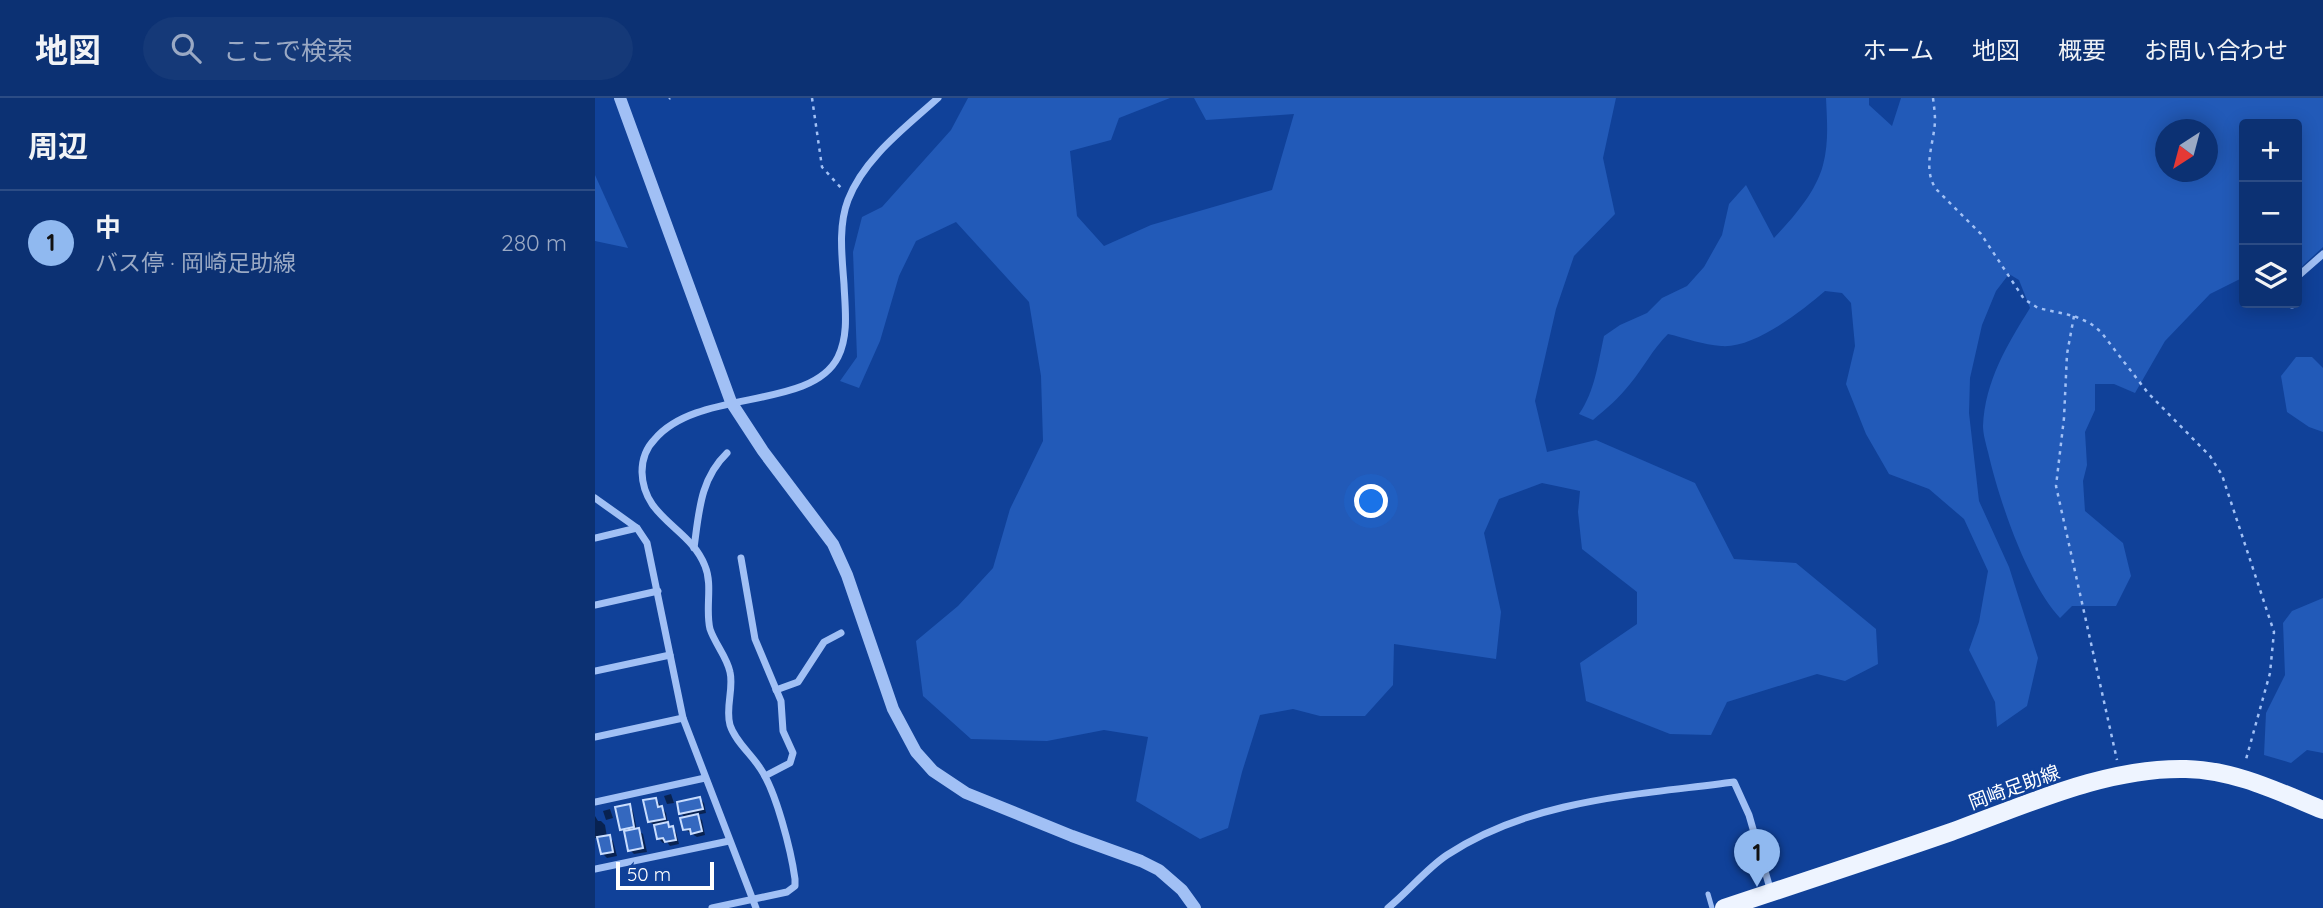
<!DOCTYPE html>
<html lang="ja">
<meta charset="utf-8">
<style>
:root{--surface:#0c3173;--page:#153978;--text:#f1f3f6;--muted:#9aa9c4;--line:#2c4c85;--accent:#90b9f0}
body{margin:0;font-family:Quicksand,"Noto Sans JP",sans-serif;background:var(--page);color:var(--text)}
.controls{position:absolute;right:21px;top:21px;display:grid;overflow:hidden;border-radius:7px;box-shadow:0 4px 18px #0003}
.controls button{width:63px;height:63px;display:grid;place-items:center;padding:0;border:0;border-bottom:2px solid var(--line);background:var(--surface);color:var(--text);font:35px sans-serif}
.compass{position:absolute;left:1560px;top:21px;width:63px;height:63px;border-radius:50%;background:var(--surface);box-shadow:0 4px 18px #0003;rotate:216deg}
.scale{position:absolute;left:21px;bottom:18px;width:98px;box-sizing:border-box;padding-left:7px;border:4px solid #fff;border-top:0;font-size:19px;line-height:24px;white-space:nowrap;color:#fff;-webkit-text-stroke:5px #104199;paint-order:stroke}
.you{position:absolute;left:777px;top:404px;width:24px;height:24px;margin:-18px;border:5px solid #fff;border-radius:50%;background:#1a73e8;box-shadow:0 0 0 10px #1a73e833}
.badge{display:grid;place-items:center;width:46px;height:46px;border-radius:50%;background:var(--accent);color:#111;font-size:23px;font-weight:700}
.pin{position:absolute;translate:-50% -58px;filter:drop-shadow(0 2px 4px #0008)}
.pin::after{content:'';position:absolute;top:37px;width:24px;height:21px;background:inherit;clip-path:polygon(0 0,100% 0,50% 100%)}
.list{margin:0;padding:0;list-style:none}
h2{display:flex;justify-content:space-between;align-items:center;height:91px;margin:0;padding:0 28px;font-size:30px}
h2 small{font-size:23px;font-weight:400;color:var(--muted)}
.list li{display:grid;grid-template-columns:46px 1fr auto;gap:21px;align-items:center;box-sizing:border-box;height:105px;padding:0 28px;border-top:2px solid var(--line)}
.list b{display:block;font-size:26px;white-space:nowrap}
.list p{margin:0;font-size:23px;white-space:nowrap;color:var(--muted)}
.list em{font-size:23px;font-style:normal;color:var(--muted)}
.icon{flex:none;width:38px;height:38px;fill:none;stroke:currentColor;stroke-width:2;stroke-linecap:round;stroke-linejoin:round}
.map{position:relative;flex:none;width:1728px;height:810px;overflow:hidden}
header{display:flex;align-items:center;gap:42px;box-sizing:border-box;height:98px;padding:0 35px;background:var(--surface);border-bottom:2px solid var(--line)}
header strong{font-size:33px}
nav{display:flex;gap:38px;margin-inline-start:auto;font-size:24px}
.search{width:490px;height:63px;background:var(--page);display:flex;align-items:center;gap:18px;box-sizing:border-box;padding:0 24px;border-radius:38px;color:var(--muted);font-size:26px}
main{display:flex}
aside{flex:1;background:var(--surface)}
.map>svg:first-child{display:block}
</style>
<header>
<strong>地図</strong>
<div class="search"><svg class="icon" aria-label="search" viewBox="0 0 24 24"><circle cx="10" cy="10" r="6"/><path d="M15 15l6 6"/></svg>ここで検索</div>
<nav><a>ホーム</a><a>地図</a><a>概要</a><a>お問い合わせ</a></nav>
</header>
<main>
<aside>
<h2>周辺<small></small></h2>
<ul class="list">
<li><span class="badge">1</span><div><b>中</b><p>バス停 · 岡崎足助線</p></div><em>280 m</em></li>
</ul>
</aside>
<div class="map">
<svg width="1728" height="810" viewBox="0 0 1728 810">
<rect width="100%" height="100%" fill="#104199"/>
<g fill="#225ab8" fill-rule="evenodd">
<path d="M373,0H575L524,20L516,42L475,53L482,118L509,148L556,127L677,92L699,16L611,22L599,0H1021L1008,60L1020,116L979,158L961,211L940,303L952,354L1001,342L1100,385L1139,461L1201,465L1281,531L1283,566L1250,583L1222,576L1132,604L1116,637L1075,636L991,603L985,565L1042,526V494L987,451L983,414L985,393L947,385L904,401L889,435L906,514L901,561L799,546L798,587L770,618H725L698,611L665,617L647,674L633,730L605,741L541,703L553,639L509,632L452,643L376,641L328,598L321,543L363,508L398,470L415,411L448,343L446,278L434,204L361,124L321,143L304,178L285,243L264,290L245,283L262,259L258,154L267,119L287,109L356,32Z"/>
<path d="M1231,0H1274V7L1297,28L1306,0H1728V149L1702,173V26H1649V179L1615,196L1570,243L1540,295L1519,286H1500V312L1490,334L1492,367L1488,383L1490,413L1528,445L1536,478L1521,508H1477L1465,520C1432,485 1404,402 1393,354C1391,346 1388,336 1388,328C1390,283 1412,247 1435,210L1424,182L1414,176L1401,193L1387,227L1375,280L1374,315L1384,403L1414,469L1443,560L1432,608L1402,629L1400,604L1374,552L1384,524L1393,473L1369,421L1334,391L1294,376L1271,336L1251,286L1260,248L1256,205L1247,195L1230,193C1207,213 1158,251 1126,248C1109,247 1090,240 1073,236C1057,252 1049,269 1035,286C1024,300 1011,311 998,322L984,316C1000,293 1003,265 1009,238L1025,227L1052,215L1067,200L1092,188L1109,169L1127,137L1134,106L1151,87L1179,140C1198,120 1221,94 1228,67C1234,45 1232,22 1231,0ZM1570,32H1612V74H1570Z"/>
<path d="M0,77L33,150L0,143Z"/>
<path d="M1701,259H1717L1728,270V334L1714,329L1692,314L1686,278Z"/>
<path d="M1728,500V655L1712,652L1696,665L1669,657L1671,615L1690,577L1688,525L1697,513Z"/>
</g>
<g fill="#0007">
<path d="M76,696L79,705L72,706L69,698Z"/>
<path d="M61,701L71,715L73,727L81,734L84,746L75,748L72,744L68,745L63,740L60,727L54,724Z"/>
<path d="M105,701L109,705L111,715L101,717L107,722L110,737L102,739L89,731L91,721L86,715Z"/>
<path d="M34,708L38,713L42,732L48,736L52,754L39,756L35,752L31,735L26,731Z"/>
<path d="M15,711L18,720L11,722L8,713Z"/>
<path d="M0,718L3,723H6L10,727L12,739L18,743L22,758L12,760L8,756L4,740H0Z"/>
</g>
<g fill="#3468bf" stroke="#c9ddfe" stroke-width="2">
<path d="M105,699L108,711L84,716L82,704Z"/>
<path d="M61,700L63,709L67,708L70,721L53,724L48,702Z"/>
<path d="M35,706L39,729L25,732L20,709Z"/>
<path d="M103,716L107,733L96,736L95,731L88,732L85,720Z"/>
<path d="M73,724L74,729L78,728L81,742L70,744L68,740L62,741L59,727Z"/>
<path d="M44,730L48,750L33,753L29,733Z"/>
<path d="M15,737L18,754L6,756L2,739Z"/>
</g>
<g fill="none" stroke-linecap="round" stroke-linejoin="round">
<g stroke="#a1c0f5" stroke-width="2.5" stroke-dasharray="3.5 5" stroke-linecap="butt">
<path d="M217,0L227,69L247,91"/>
<path d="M1338,0C1339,8 1340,15 1340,23C1339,46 1327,70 1341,91L1386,136L1429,201L1443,210L1479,218L1495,225L1506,234L1553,295L1615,358L1627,377L1679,534L1675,575L1650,665"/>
<path d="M74,1L75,0"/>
<path d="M1479,218L1472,256L1469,320L1461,388L1522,662"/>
</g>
<path stroke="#a1c0f5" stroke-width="5" d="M1113,796L1117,810"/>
<g stroke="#a1c0f5" stroke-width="7">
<path d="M1702,179L1728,156"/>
<path d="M1697,207V205"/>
<path d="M0,400L42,430L52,445L88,620L161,810"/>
<path d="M0,440L42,430"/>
<path d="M99,450C104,414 105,381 132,355"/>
<path d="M146,460L160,541L186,603L188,633L198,655L195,665L170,678"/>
<path d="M0,507L63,493"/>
<path d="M0,573L75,557"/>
<path d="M181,592L203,584L229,544L246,535"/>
<path d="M0,639L88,620"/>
<path d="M0,704L110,680"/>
<path d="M0,771L134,743"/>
<path d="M117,810L192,794L200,788V781C196,752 181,693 165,670C156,656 140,643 135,627C130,610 139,591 135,574C132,559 120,546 115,531C110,511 118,487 110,468C95,429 48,421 47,374C47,362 51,350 60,341C103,290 216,313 243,259C254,237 250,210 249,186C247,159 243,128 253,102C269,60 311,29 343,0"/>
<path d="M793,810C813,794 831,771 852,757C937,701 1042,697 1139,684L1154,717L1176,794"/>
</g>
<path stroke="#a1c0f5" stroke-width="12" d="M25,0L136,304L168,353L238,446L252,477L298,611L321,654L338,673L371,695L477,738L546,763L564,772L587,792L600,810"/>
<path stroke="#eef4ff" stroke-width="18" d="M1129,810C1205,785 1281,760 1356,734C1431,707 1511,669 1591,671C1640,672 1684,694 1728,712"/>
</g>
<g text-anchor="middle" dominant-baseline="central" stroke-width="5" stroke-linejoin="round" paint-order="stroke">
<g font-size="19" fill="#fff" stroke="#104199">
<text transform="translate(1419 689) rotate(-20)">岡崎足助線</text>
</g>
</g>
</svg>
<div class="controls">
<button>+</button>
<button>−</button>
<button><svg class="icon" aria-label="layers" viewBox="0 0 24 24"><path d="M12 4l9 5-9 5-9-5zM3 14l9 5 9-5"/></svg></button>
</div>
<svg class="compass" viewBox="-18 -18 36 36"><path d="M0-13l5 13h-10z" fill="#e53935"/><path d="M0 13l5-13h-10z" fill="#9aa9c4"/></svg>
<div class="scale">50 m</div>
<div class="you"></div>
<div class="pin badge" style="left:1162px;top:789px">1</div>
</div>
</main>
